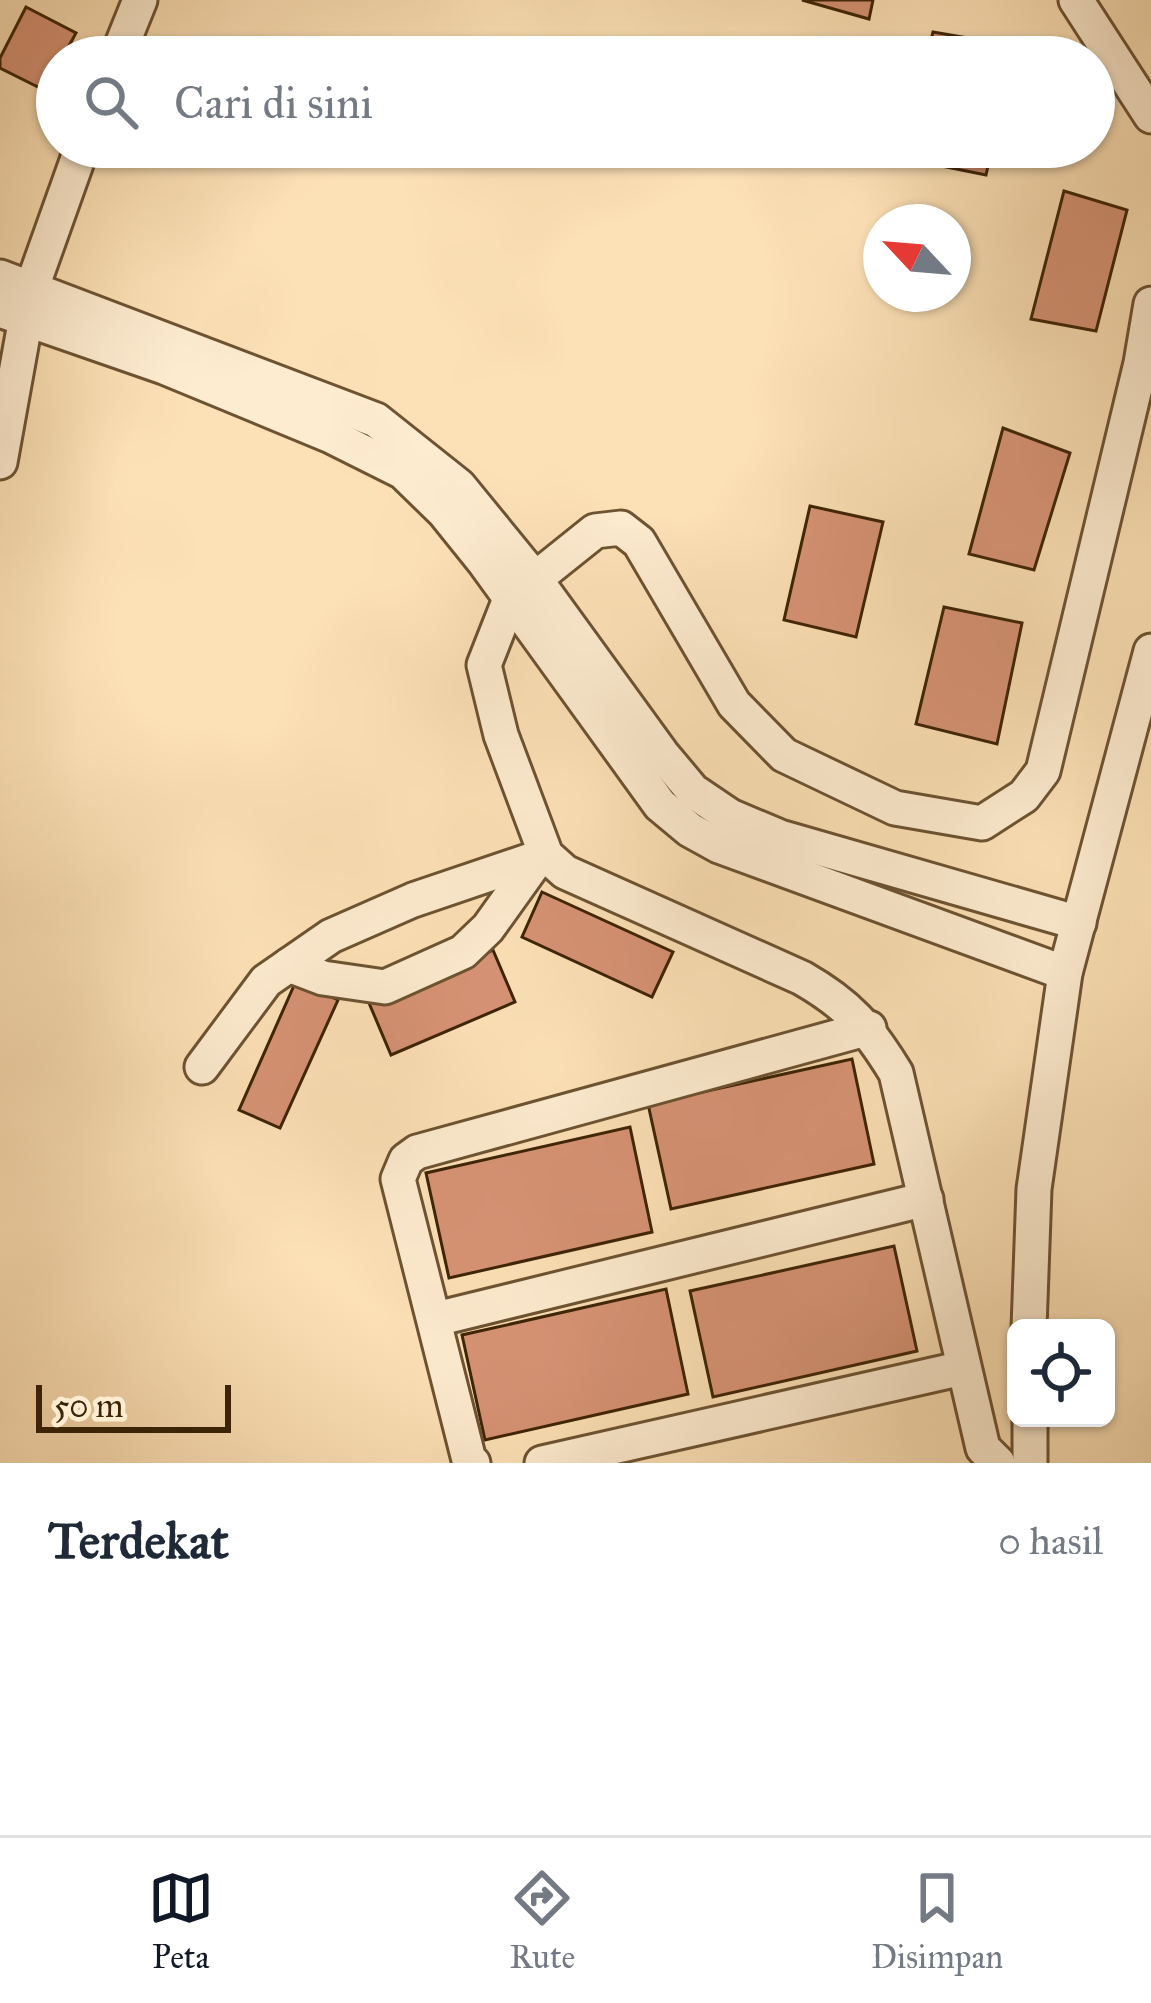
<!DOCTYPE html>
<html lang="id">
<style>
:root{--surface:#fff;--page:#f6f6f7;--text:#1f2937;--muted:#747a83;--line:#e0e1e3;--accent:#111827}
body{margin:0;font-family:"IM FELL Great Primer",serif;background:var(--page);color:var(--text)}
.controls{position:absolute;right:36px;bottom:36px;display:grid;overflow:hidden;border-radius:18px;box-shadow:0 3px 9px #0004}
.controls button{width:108px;height:108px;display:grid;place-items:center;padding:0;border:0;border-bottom:3px solid var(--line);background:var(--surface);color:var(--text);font:60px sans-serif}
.compass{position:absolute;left:863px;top:204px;width:108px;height:108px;border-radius:50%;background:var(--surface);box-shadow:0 3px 9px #0004;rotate:296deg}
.scale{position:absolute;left:36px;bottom:30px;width:195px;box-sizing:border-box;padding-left:12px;border:6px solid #3d2406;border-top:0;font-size:33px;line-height:42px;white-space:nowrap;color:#3d2406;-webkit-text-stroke:9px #feecd0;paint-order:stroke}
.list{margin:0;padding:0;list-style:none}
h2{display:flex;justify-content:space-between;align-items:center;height:156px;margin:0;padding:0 48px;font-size:51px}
h2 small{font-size:39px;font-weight:400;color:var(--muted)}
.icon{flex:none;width:66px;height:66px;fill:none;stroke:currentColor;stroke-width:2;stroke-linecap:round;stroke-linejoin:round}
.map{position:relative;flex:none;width:1151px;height:1463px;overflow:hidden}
.search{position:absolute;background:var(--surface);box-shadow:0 3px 9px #0004;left:36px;right:36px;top:36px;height:132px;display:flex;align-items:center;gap:30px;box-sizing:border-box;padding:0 42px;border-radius:66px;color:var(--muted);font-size:45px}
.sheet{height:372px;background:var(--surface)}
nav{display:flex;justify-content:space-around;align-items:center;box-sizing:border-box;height:168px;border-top:3px solid var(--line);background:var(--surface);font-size:33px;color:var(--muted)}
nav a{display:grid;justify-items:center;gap:6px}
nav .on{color:var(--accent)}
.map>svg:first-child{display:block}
</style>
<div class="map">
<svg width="1151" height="1463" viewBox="0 0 1151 1463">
<rect width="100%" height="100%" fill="#fde1b6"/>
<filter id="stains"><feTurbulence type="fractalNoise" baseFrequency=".00167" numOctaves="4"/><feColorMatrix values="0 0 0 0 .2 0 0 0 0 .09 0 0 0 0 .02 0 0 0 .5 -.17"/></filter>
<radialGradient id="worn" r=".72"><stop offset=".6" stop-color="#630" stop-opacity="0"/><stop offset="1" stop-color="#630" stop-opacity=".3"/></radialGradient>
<g fill="#d79375" stroke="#3d2406" stroke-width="3">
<path d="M802,0H873L869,19Z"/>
<path d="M26,7L76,33L63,57H57V69L46,91L0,68V58Z"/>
<path d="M933,32L1015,46L1013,57H927Z"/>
<path d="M904,147H992L986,175L902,158Z"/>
<path d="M1064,191L1127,210L1096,331L1031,319Z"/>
<path d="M1003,428L1070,453L1034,570L969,554Z"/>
<path d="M810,506L883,522L856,637L784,620Z"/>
<path d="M944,607L1022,623L997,744L916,724Z"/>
<path d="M542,892L673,952L652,997L522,937Z"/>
<path d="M493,950L515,1002L391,1055L369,1003Z"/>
<path d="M296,981L338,1000L280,1128L239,1110Z"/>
<path d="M852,1059L874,1164L671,1209L648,1104Z"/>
<path d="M630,1127L652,1232L449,1278L426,1173Z"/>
<path d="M894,1246L917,1351L713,1397L690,1291Z"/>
<path d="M666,1289L688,1394L485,1440L462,1335Z"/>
</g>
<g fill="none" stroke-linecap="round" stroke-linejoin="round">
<defs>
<g id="minor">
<path d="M1076,0L1151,116"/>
<path d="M117,57L140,0"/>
<path d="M0,277L376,420L459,486L535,579L662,754L693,791L730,816L780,837L1079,923"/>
<path d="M0,310L164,367L331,436L403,472L444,512L485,563L660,805L690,830L719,846L1065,973"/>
<path d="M0,462L31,290L82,147"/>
<path d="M289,965L323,978L385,987L463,952L488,928L536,861"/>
<path d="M202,1067L266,981L331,936L413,900L546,855"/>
<path d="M436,1319L926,1199"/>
<path d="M1029,1328L1034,1189L1065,973L1151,651"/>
<path d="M1030,1418V1463"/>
<path d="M473,1463L469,1460L398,1179L406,1160L417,1152L869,1028"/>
<path d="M542,1463L963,1368"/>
<path d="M998,1463L983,1448L896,1073C868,1027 849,1005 802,978L565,872L546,855L501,735L484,665L510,599L595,531L621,528L639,542L734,704L784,755L895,808L982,823L1024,796L1043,771L1141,363L1151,304"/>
</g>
</defs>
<use href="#minor" stroke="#6d5332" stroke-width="39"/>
<use href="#minor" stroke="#feecd0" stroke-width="33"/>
</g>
<rect width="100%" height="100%" filter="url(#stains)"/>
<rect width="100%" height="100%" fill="url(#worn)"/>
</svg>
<div class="controls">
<button><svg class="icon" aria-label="locate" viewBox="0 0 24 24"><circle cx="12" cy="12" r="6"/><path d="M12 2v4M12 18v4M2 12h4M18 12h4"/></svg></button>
</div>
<svg class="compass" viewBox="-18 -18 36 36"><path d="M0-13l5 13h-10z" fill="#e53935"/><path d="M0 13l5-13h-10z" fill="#747a83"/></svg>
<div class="scale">50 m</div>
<div class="search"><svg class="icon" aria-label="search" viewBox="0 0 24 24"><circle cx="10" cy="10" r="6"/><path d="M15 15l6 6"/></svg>Cari di sini</div>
</div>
<section class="sheet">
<h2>Terdekat<small>0 hasil</small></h2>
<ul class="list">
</ul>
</section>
<nav>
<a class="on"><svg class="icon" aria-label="map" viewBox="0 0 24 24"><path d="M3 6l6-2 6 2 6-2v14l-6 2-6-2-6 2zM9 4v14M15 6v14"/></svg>Peta</a>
<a><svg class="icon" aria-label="directions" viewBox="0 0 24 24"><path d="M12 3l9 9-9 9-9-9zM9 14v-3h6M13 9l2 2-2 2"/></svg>Rute</a>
<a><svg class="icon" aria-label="saved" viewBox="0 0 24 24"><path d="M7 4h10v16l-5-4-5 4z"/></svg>Disimpan</a>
</nav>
